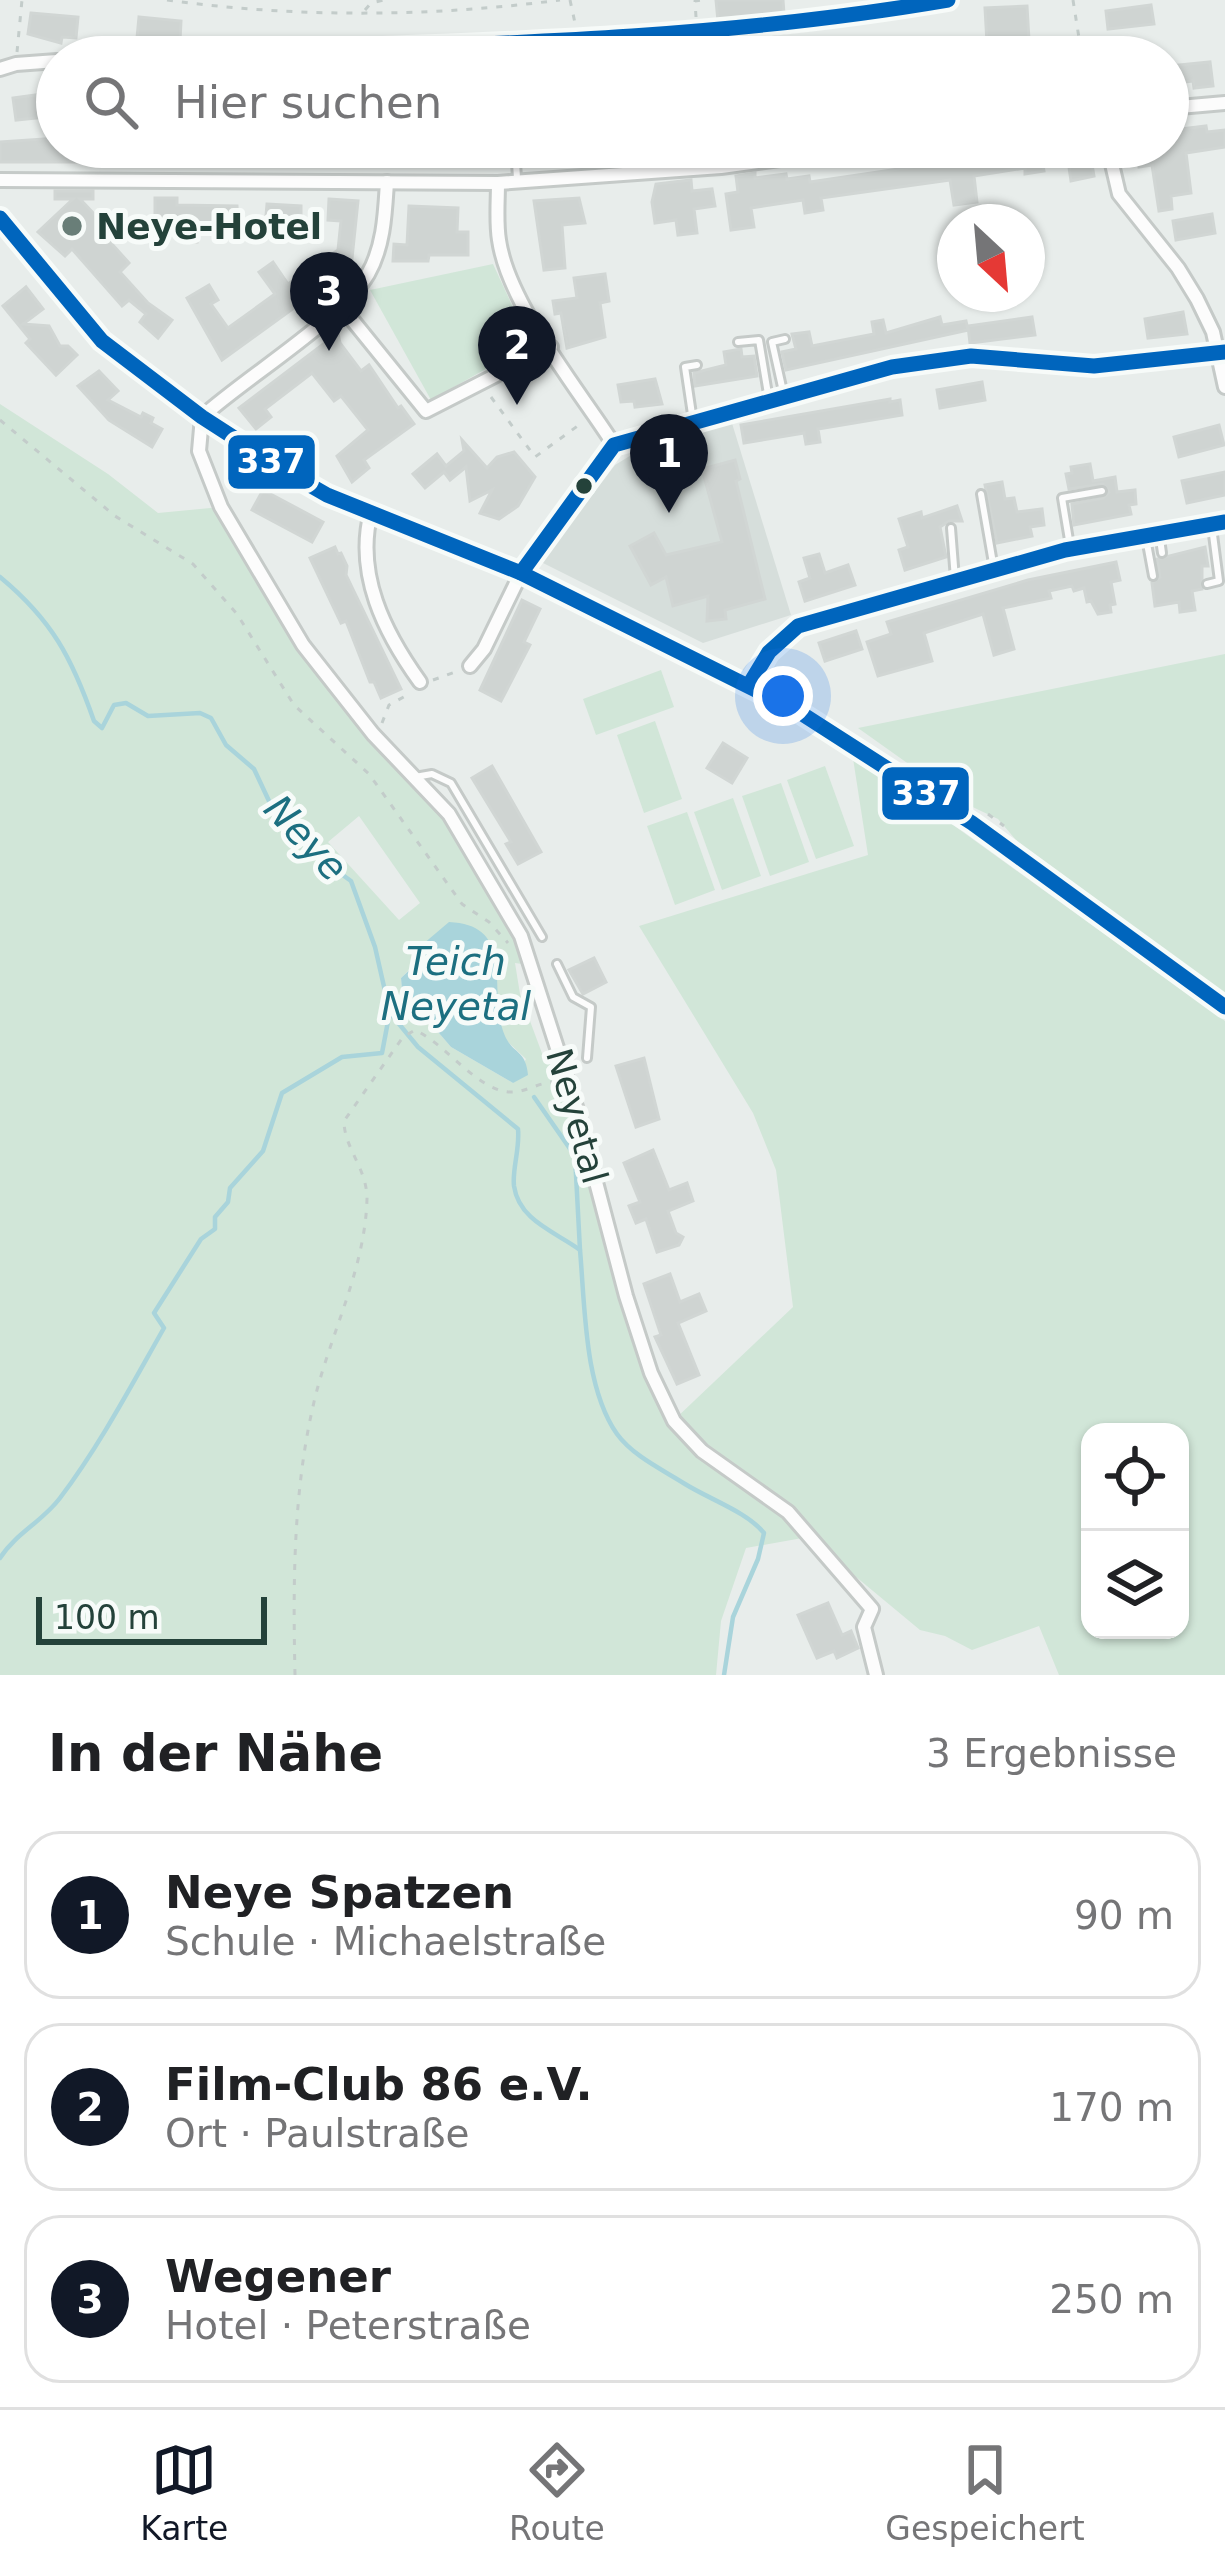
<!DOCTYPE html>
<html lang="de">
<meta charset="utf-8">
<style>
:root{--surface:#fff;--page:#f6f6f6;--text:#202124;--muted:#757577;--line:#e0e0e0;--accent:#111827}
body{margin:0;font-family:"DejaVu Sans",sans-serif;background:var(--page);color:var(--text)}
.controls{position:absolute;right:36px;bottom:36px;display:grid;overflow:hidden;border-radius:24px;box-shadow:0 3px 9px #0004}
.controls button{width:108px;height:108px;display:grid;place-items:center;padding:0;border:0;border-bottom:3px solid var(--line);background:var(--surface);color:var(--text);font:60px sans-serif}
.compass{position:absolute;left:937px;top:204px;width:108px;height:108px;border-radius:50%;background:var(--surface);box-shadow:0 3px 9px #0004;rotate:154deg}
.scale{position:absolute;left:36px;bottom:30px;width:231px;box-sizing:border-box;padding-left:12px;border:6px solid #24423a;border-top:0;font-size:33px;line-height:42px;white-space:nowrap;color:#24423a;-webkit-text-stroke:9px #f7fbf9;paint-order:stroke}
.you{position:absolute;left:783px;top:696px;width:42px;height:42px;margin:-30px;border:9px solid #fff;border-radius:50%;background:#1a73e8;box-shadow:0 0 0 18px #1a73e833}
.badge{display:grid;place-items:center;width:78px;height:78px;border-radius:50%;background:var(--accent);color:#fff;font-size:39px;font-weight:700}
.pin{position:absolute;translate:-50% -99px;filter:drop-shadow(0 3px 6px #0008)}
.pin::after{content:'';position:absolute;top:63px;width:42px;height:36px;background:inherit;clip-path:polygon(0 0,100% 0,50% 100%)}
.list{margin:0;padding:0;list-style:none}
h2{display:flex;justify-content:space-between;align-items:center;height:156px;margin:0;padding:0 48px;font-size:51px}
h2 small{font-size:39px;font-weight:400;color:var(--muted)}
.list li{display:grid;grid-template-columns:78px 1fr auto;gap:36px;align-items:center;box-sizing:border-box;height:168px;margin:0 24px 24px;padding:0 24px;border:3px solid var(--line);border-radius:36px}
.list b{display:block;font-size:45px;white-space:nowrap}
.list p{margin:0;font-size:39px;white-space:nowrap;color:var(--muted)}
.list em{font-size:39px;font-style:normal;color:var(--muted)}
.icon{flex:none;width:66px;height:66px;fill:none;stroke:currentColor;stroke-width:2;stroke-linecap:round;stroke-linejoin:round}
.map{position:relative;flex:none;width:1225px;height:1675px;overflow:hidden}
.search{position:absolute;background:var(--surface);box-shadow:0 3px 9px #0004;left:36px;right:36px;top:36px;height:132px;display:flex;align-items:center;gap:30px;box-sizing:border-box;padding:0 42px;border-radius:66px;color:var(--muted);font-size:45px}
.sheet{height:732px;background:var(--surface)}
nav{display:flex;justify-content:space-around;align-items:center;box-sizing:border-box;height:168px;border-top:3px solid var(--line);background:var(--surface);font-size:33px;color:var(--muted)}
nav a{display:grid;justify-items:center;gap:6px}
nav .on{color:var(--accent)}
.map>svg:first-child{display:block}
</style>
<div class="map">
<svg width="1225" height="1675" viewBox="0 0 1225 1675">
<rect width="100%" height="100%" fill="#e8edeb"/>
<path fill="#d6dedb" d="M731,420L791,615L703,643L541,562L615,465L656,440Z"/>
<g fill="#d1e6d8" fill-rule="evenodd">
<path d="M493,264L530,344L431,400L370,290Z"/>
<path d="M0,404L108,474L158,513L221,507L303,645L449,814L530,965L515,963L520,994L543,1056L560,1051L626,1296L674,1420L793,1307L776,1170L753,1113L639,926L868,855L852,752L1225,1021V1675H1059L1039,1626L972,1650L945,1636L920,1630L808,1537L746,1548L721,1621L716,1675H0ZM359,816L420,903L399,920L328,842ZM420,959L526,1059L513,1083L451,1047L402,990L401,978ZM1090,1432H1180V1630H1090Z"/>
<path d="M1225,654V994L1016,840L998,819L962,802L858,728Z"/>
<path d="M661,670L674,707L596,735L583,699Z"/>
<path d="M655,721L682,799L644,813L617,735Z"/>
<path d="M825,766L854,846L816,859L787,780Z"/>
<path d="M781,783L809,862L770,876L742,796Z"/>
<path d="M733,798L761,876L722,890L694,812Z"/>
<path d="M687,812L715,890L675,905L647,826Z"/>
</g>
<path fill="#a9d4db" d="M449,922C519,925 486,994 505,1036C513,1054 526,1050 528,1075L513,1083L451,1047L402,990L401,978L420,960L416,950Z"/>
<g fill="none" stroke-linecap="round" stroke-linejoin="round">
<g stroke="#a9d4db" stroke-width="4.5">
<path d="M0,577C52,620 72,658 94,721L102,728L114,705L126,703L148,716L200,713L211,718L226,745L254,769L269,801L326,863L351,881L375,947L390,1013L418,1047L518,1129C520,1149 512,1169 514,1186C519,1221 556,1232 580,1250C585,1306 584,1387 617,1434C633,1456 663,1470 685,1484C711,1500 747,1512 764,1533L758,1559L733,1617L724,1675"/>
<path d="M534,1097L575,1156L580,1250"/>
<path d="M0,1558C15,1534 43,1521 60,1498C100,1445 131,1386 164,1328L154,1313L201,1239L215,1229V1217L228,1202L230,1188L263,1151L282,1093L342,1057L382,1053L389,1016"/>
</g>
</g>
<g fill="#cfd4d2" stroke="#d1d6d4" stroke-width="3">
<path d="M716,0H783L784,14L718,21Z"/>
<path d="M1151,5L1154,24L1108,29L1106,11Z"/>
<path d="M1027,6L1029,40L987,43L985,8Z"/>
<path d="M31,13L78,17L76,38L62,37L61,43L28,34Z"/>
<path d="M139,17L181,21L180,41L137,38Z"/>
<path d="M1210,62L1213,86L1194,88L1193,81L1168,84V66Z"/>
<path d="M57,92V116L16,120L13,98Z"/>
<path d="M1181,125V129L1206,126L1207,132L1225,130V147L1186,153L1191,193L1171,196L1172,209L1159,211L1152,165L1139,167L1136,147H1168V127Z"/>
<path d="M57,138V147H79V162H0V142Z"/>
<path d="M289,147H357L358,160H351V166L289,165Z"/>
<path d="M986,147H1040L1044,171L1025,174V168L974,176L977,202L954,205L950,180L821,198L823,210L805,213L803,200L751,208L754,227L731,230L726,194L738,192L736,176L755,173V178L786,174L787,179L809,176L810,182L987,156Z"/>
<path d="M1066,147H1089L1094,176L1071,181Z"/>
<path d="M691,180L692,191L712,189L715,206L694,209L697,233L678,235L676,220L655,223L652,202L656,184Z"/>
<path d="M55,191H93V199H80L111,232L107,235L111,243L129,263L120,272L148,303L172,320L158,338L140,322L146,314L129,300L122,306L72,249L65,256L38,232L73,199H55Z"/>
<path d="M155,198H177V205L237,206L238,227H197V242H184V232L155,234Z"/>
<path d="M579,198L585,223L562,225L565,268L544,270L534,201Z"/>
<path d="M329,199L358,201L351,268L325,267L334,279L222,360L187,298L209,285L218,300L211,304L228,328L275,294L259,272L273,262L288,284L338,250L341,221L328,220Z"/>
<path d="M267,204L301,206V227H265Z"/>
<path d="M409,206L458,208L457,232H468V255H429L428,261H393L394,244L407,245Z"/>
<path d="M1212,214L1215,233L1176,240L1173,221Z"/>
<path d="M605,274L609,301L600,303L605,337L567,348L561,313L555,314L553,301L577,298L574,278Z"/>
<path d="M26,287L43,309L23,324L49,326L60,346H68L77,355L56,375L26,343L30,339L3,306Z"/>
<path d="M1183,312L1187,334L1148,338L1145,319Z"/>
<path d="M940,317L942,325L966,321L968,330L786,370L782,352L796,349L792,334L809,332L812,346L874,334L872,322L883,320L886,333Z"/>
<path d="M1032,317L1035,335L970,343L968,326Z"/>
<path d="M338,333L340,343L361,371L369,365L398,408L401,406L414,424L364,460L369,468L352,482L337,456L368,430L341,396L334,401L312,373L265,409L271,417L256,429L239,408Z"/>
<path d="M741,349L742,357L754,356L757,376L695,386L694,373L726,365L724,352Z"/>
<path d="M99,371L118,391L108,400L141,417L143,413L153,418L151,423L162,429L152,447L109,420L78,386Z"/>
<path d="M655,379L662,404L635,407L634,401L621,402L618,385Z"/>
<path d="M982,382L985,400L940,408L937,390Z"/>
<path d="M890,399V402L900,400L902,415L818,429L820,442L806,444L804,433L744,443L741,425Z"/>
<path d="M1219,425L1224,445L1179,457L1174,437Z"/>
<path d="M462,440L487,468L497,457L514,452L535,477L518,506L499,519L480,513L492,490L470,501L466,467L450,480L444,472L425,488L413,474L437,454L446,466L464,451Z"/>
<path d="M735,460L740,479L736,481L765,599L725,610L726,619L707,621L708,596L673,606L666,577L651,585L630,546L654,533L666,555L722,542L702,469Z"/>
<path d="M1090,464L1093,481L1115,477L1117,492L1135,490L1136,504L1129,505L1131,514L1074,525L1072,504L1103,498L1109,492L1103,484L1069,489L1066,474L1072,473L1071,467Z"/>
<path d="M1225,472V495L1187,503L1182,481Z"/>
<path d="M1002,482L1005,499L1014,498L1017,512L1042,509L1044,525L1030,527L1032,536L997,543L985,485Z"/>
<path d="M263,490L323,522L312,542L252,510Z"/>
<path d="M957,506L962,521H949L940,527L946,557L905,570L899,550L908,547L899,519L921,512L922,518Z"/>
<path d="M335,547L338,554L341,553L347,566L346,575L401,689L381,698L374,682H370L346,621L341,623L310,558Z"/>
<path d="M1205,547L1208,566H1202V589L1192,591L1195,610L1180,612L1179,602L1155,606L1152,583L1160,577L1157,559Z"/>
<path d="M819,554L825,573L848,565L855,585L805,601L799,582L810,578L804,558Z"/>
<path d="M1116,562L1120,580L1111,582L1115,604L1110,605L1111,612L1098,614L1091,601L1087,602L1084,588L1074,591L1072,586L1049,591L1051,598L1003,608L1014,649L994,655L983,614L924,633L932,661L878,676L867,642L891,634L887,622L1028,580Z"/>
<path d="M522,600L540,609L524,642L530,645L501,701L480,690Z"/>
<path d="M856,631L862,649L825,661L819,643Z"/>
<path d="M723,743L747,758L732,783L707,768Z"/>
<path d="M492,766L541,852L518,864L506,844L511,842L472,778Z"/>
<path d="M594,958L606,982L583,994L569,970Z"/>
<path d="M644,1058L659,1119L636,1127L616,1066Z"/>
<path d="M653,1150L669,1190L687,1183L693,1201L668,1211L676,1233L683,1237L679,1245L657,1252L646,1219L636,1223L629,1206L640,1202L624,1163Z"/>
<path d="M670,1274L680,1302L699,1294L706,1311L678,1323L699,1375L677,1384L655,1337L661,1335L644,1284Z"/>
<path d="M828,1603L842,1635L851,1631L858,1648L837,1658L834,1651L817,1658L798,1615Z"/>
</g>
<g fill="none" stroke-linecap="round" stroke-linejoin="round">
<defs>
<g id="service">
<path d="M515,147L517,178"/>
<path d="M738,342L759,340L769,400"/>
<path d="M784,396L772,342L785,339"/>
<path d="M693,421L685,367L697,365"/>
<path d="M981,494L994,569"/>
<path d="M951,528L955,579"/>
<path d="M1159,532L1162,553"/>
<path d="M1146,538L1153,576"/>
<path d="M1070,546L1062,498L1102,491"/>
<path d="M1207,584L1219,581L1212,527"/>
<path d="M415,777L432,774L451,783L542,937"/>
<path d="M557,964L573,997L591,1007L587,1058"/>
</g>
<g id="minor">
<path d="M140,57C409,43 682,53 948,0"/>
<path d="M0,69L16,64L57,61"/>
<path d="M1168,108L1225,103"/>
<path d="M1108,147L1119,194L1178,268L1197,299L1213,332L1225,387"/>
<path d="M0,180L498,183L721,167L870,147"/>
<path d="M387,182C385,213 384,246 368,274C341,320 246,377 202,417L199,451L221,507L303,645L373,734L449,814L521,936L577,1110L626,1296L651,1373L674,1421L702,1451L788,1512L872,1609L864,1627L876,1675"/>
<path d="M498,183C498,201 496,222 499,240C508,304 579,390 614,445"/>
<path d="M341,306L426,411L551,347"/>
<path d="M371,512C355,574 384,632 420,682"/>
<path d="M470,666L484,649L521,573L614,445L892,367L971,356L1094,366L1225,352"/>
<path d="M749,685C761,658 775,643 798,626L1065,550L1225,522"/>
</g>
<path id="tertiary" d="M0,218L102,341L202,417L287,472L327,495L521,573L796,710L972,823L1225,1007"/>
</defs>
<use href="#service" stroke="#c5cac8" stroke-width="12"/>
<use href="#minor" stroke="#c5cac8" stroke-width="18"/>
<use href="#tertiary" stroke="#c5cac8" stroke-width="21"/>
<g stroke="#c3ccca" stroke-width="3" stroke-dasharray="6 9" stroke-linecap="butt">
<path d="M167,0C295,18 431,17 560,0"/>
<path d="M570,0L575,23"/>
<path d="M1073,0L1082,57"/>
<path d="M365,10L371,3L384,0"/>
<path d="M696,17L695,1L701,0"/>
<path d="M716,47V57"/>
<path d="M17,52L22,0"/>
<path d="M471,147V169"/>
<path d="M491,397L535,457L583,422"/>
<path d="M0,420L115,516L193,564L237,614L294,705L369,774L462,904L489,922L508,943"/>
<path d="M433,680L458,671"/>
<path d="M382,723L389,705L411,693"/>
<path d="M988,814L1004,826"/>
<path d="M295,1675C293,1584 293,1491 314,1402C330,1334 365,1270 367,1199C367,1168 344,1148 344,1121L403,1037L415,1030C448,1045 479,1094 514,1092C527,1091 539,1083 552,1082"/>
</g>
<use href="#service" stroke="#fcfcfc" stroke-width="6"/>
<use href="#minor" stroke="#fcfcfc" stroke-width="12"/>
<use href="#tertiary" stroke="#fcfcfc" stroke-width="15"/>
<defs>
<g id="bus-1">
<path d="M140,57C411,45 680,46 948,0"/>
<path d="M0,218L102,341L202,417L287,472L327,495L521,573L796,710L972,823L1225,1007"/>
<path d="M521,573L614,445L892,367L971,356L1094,366L1225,352"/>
<path d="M749,685L769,652L798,626L1065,550L1225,522"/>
</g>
</defs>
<use href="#bus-1" stroke="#f7fbf9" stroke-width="24"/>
<use href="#bus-1" stroke="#0065bd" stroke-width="15"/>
</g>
<circle fill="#697e78" stroke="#f7fbf9" stroke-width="4.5" cx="72" cy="226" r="12"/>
<circle fill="#24423a" stroke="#f7fbf9" stroke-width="4.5" cx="584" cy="486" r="10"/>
<g text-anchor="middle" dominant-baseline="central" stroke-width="10" stroke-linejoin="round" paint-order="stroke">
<g font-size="36" font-weight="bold" fill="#24423a" stroke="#f7fbf9" text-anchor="start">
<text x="96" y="226">Neye-Hotel</text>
</g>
<g font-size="36" fill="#24423a" stroke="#f7fbf9">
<text transform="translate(577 1116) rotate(74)">Neyetal</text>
</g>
<g font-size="39" font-style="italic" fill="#1c6f80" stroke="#f7fbf9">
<text transform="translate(306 838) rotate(47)">Neye</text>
<text x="456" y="961">Teich<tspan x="456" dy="45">Neyetal</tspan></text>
</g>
</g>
<g stroke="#f7fbf9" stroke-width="4.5">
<rect x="226" y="433" width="91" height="58" rx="12" fill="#0065bd"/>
<rect x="880" y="765" width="91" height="57" rx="12" fill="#0065bd"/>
</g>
<g font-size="33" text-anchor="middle" font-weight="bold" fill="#fff">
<text x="271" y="473">337</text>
<text x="926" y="805">337</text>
</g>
</svg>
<div class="controls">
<button><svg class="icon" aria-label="locate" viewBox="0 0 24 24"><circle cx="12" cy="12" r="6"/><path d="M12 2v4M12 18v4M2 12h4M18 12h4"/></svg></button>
<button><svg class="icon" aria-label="layers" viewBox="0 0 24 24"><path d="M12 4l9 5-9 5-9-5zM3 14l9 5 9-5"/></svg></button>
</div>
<svg class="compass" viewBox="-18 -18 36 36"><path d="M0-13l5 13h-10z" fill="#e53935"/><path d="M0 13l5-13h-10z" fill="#757577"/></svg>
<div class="scale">100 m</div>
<div class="you"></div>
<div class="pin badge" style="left:669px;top:513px">1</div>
<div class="pin badge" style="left:517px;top:405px">2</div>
<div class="pin badge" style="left:329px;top:351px">3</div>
<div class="search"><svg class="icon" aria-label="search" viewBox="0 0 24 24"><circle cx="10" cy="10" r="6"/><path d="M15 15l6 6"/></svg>Hier suchen</div>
</div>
<section class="sheet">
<h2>In der Nähe<small>3 Ergebnisse</small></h2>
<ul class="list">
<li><span class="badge">1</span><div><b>Neye Spatzen</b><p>Schule · Michaelstraße</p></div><em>90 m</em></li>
<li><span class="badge">2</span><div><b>Film-Club 86 e.V.</b><p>Ort · Paulstraße</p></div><em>170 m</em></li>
<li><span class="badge">3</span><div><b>Wegener</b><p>Hotel · Peterstraße</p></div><em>250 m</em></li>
</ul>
</section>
<nav>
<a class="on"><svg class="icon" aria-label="map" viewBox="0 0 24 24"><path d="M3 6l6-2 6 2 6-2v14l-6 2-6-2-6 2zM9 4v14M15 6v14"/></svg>Karte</a>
<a><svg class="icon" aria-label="directions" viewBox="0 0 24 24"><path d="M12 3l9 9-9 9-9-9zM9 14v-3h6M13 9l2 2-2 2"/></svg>Route</a>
<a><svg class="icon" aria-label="saved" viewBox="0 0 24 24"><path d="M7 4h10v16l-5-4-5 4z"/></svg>Gespeichert</a>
</nav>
